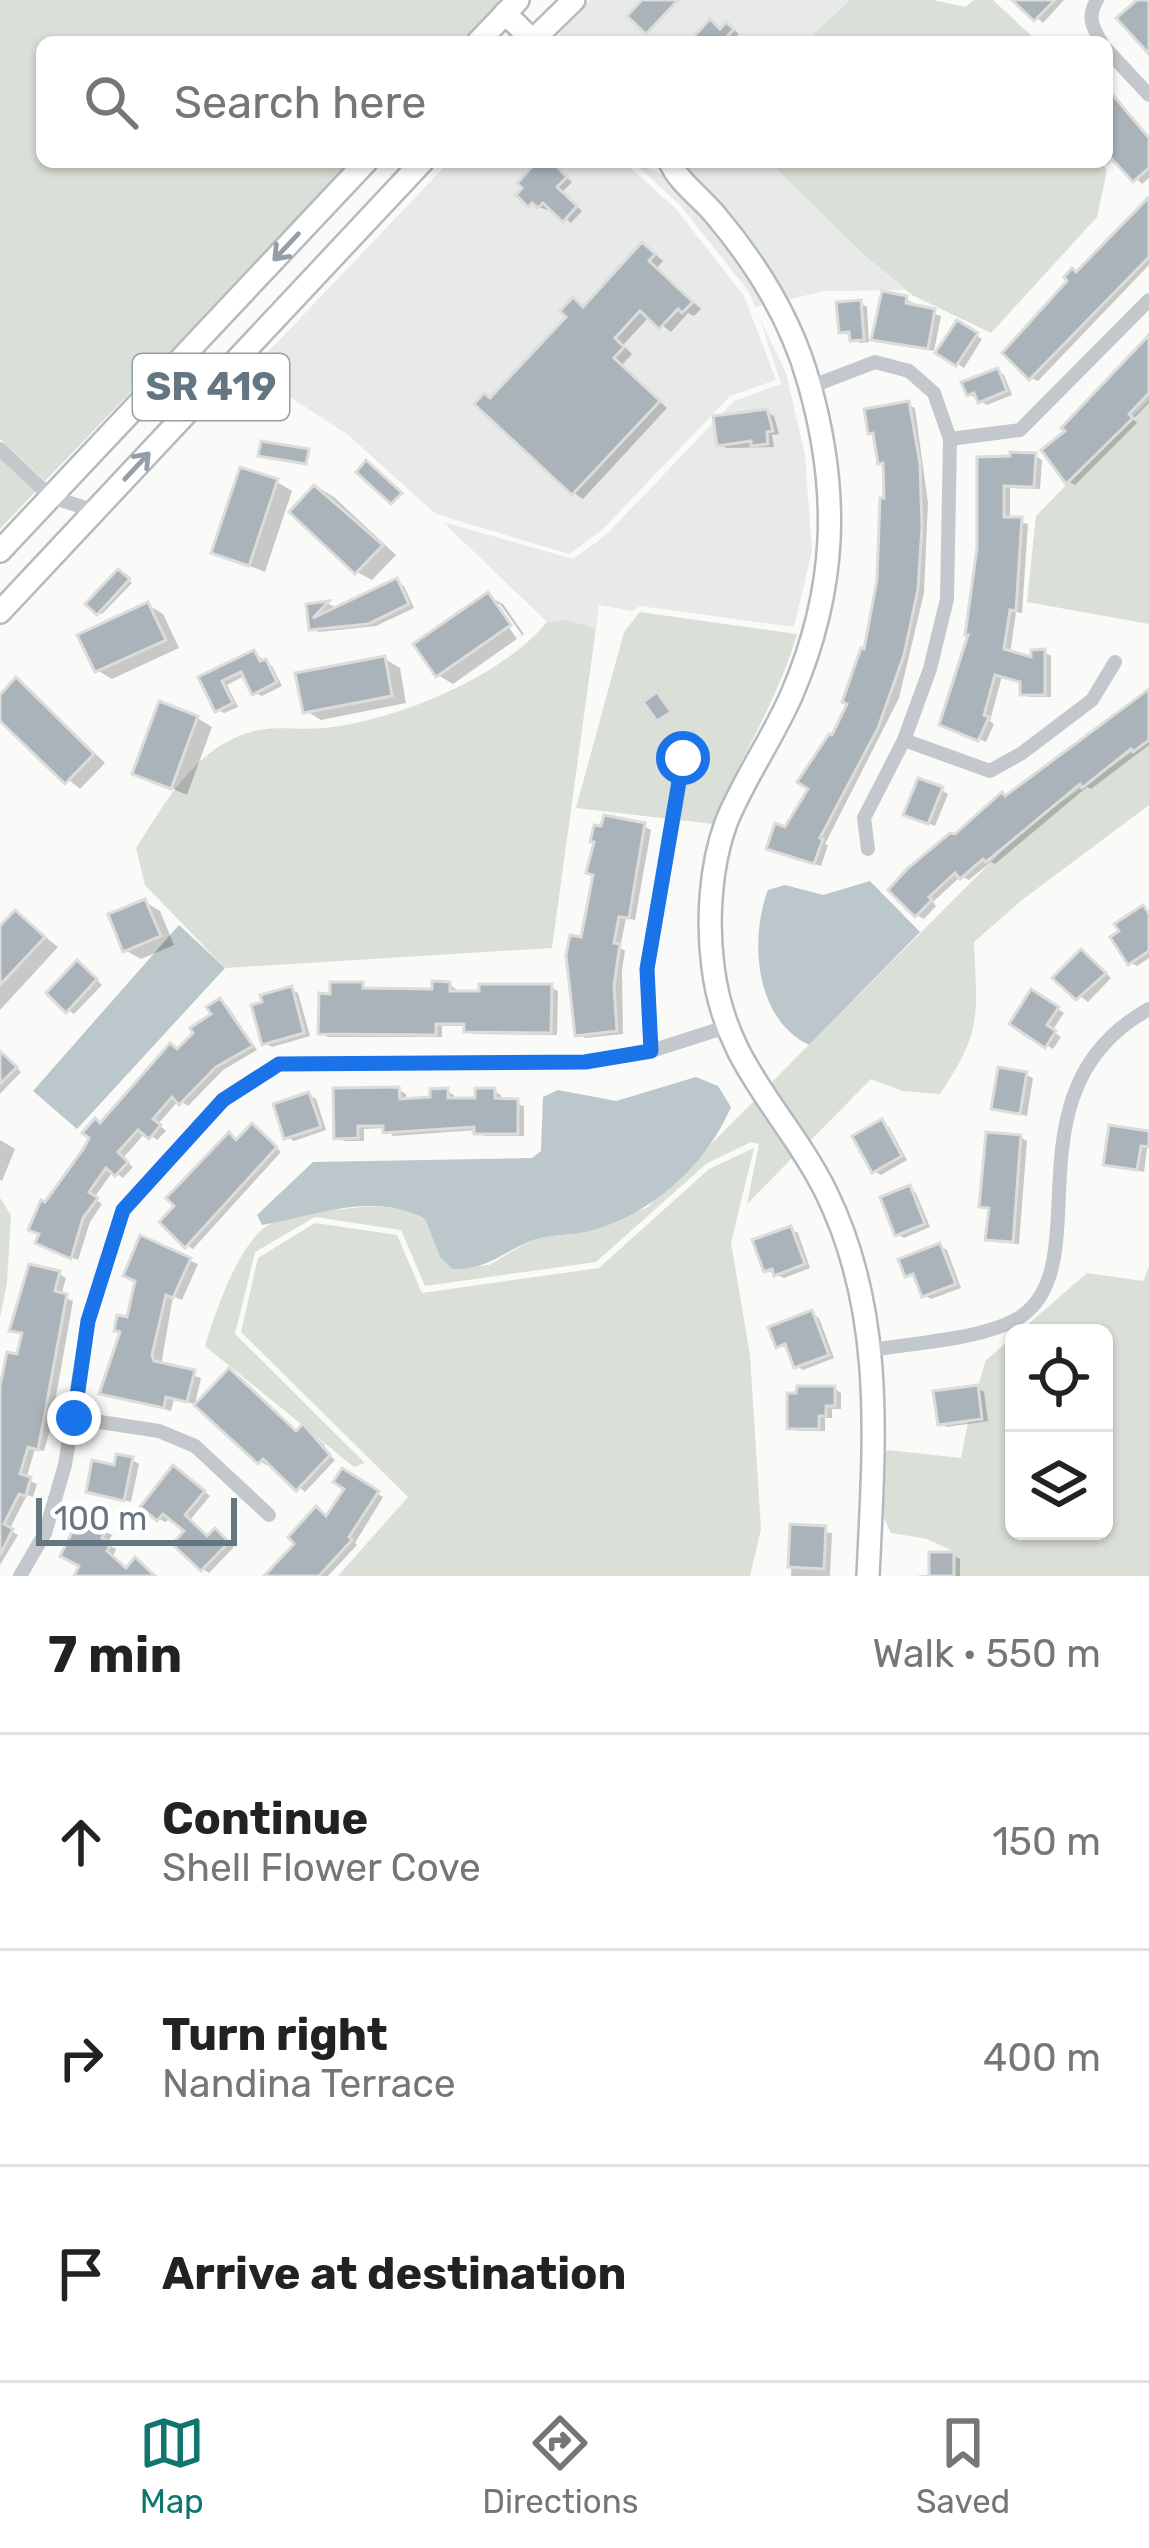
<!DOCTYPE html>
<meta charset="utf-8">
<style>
:root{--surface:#fff;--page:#f6f6f6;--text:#222;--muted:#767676;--line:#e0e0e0;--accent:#0f766e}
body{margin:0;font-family:Rubik,sans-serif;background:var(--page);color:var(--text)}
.controls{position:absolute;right:36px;bottom:36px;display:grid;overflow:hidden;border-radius:18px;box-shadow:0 3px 9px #0004}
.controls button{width:108px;height:108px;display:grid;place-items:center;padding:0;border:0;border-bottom:3px solid var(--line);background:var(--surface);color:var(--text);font:60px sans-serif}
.scale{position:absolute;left:36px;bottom:30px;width:201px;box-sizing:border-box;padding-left:12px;border:6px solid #657683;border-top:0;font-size:33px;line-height:42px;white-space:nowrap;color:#657683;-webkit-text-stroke:9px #fff;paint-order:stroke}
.stop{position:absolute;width:36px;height:36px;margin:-27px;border:9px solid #1a73e8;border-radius:50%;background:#fff}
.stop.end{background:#1a73e8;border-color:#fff;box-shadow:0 3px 12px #0008}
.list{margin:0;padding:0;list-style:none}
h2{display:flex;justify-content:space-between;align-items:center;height:156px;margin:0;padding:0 48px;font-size:51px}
h2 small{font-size:39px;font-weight:400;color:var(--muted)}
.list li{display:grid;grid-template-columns:78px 1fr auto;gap:36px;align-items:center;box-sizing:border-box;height:216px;padding:0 48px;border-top:3px solid var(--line)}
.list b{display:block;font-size:45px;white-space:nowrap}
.list p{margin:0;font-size:39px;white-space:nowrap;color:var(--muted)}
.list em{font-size:39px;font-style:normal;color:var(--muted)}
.icon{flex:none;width:66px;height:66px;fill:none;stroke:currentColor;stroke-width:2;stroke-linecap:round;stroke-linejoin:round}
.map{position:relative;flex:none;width:1149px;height:1576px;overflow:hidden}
.search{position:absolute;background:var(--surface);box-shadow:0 3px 9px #0004;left:36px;right:36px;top:36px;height:132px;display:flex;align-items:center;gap:30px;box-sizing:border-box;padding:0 42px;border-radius:18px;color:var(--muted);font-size:45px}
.sheet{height:804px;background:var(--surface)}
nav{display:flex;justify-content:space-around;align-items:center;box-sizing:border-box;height:168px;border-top:3px solid var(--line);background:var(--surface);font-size:33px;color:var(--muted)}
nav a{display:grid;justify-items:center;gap:6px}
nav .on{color:var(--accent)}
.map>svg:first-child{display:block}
</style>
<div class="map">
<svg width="1149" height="1576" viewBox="0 0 1149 1576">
<rect width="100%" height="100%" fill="#fafaf8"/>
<g fill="#e8e9e9">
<path d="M590,0H850L805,42H566L558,35Z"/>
<path d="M449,162H624L676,209L744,296L776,380L730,396L601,531L569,554L436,514L348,435L250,371Z"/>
<path d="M633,162L669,177L710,219L769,304L755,307L749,292L680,205Z"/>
<path d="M678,162H770L864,255L905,290L824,291L782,301Z"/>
<path d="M760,319L786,373L805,455L812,551L794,627L640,606L632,611L599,605L596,628L566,620L547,622L443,522L573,559L606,535L734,401L781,384Z"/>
</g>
<g fill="#dadfd7">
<path d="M0,0H500L461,42H42V162H353L45,481L0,439Z"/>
<path d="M850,0H933L965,7L974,0H993L1038,42H805Z"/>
<path d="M770,162H1101L1107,170L1097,217L991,333L912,295L864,255Z"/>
<path d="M1149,400V624L1027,602L1036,516Z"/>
<path d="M0,458L36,491L0,529Z"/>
<path d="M640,612L797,634C778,701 739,759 713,824L576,808L624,632Z"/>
<path d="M566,620L596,628L552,948L225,968L145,885L136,848C161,810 184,766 225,743C267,719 290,733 333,727C401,718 503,676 547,622Z"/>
<path d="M1149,740V805L1022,900L974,942C977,1015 983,1030 940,1094L902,1091L871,1079L807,1144L766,1088L1027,826Z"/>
<path d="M757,1098L796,1154L747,1204L759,1144L751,1142L706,1164L596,1262L425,1286L401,1230L315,1217L255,1252L235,1334L365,1463L354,1467L205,1346C215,1313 239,1241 270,1224C289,1213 323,1211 344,1209C375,1205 397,1204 425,1219L440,1257L452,1269L489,1265L535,1238L582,1233L648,1207Z"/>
<path d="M754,1148L731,1243L750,1355L761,1529L750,1576H338L408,1497L241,1332L258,1258L315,1223L397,1235L422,1293L599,1268L709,1169Z"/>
<path d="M0,1198L11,1215L7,1282L0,1318Z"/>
<path d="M1149,1267V1576H953V1551L927,1539L891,1533C876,1505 877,1479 887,1450L961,1458L970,1412L986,1360L1014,1336V1531H1104V1333H1018L1087,1273L1143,1281Z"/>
</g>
<g fill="#bbc7cb">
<path d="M870,881L920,932L809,1045C755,1019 749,940 768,890L785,885L823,895Z"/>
<path d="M179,925L225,968L77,1129L33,1091Z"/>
<path d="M696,1077L718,1086L731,1107C705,1167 650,1216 586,1232C568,1236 547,1234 530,1241C502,1253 485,1271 452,1269L440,1257L425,1219C373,1191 316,1216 262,1225L257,1215L313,1162L532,1158L541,1151L543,1097L558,1090L616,1101Z"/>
</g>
<g fill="#0003" fill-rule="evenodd">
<path d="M1017,0H1064L1043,23Z"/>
<path d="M733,29L739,34L732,42H693Z"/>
<path d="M1107,88L1149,136V178L1142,184L1107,148Z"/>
<path d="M549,163L572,182L562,192L582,211L571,223L550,206L547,210L530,204Z"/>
<path d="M1149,201V265L1038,381L1031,378Z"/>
<path d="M652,251L663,261L657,268L701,309L694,316L688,313L671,332L650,316L623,345L632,354L621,366L667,408L583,499L574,493L491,401L570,316L573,301L586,309Z"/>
<path d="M906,299L913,303L912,308L941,316L934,351L875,338Z"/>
<path d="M860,303L867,307L869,342L860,343L842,331Z"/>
<path d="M958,324L982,339L964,368L939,352Z"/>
<path d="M1149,339V403L1133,419L1137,423L1075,485L1068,481L1070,432Z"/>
<path d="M998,371L1004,375L1012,395L987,405L969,394Z"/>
<path d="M908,405L915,408L928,503L924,593L899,698L825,844L828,845L821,866L777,851L813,788L850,703L866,653L880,580L887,501L886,465L880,462Z"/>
<path d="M766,412L774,416L779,434L772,435L774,447L726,448L720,444Z"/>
<path d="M1035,456L1042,460L1040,489L1010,488V520L1028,524L1022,613L1016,612L1010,654L1034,662L1044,652L1051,656V697H1030L1023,693V682L1002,676L990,721L994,724L986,742L950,727L972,635L980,548V460Z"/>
<path d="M277,482L292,491L265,572L215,552Z"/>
<path d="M319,488L334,497L396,555L372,580L357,572L293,512Z"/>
<path d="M123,575L132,583L102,614L98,612Z"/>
<path d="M397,582L404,586L414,608L376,626L319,632L312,628L309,607L329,604L338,609Z"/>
<path d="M488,596L503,604L524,634L453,684L438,675ZM493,604H500L522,635L517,639Z"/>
<path d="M148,605L163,614L179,648L112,679L97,670Z"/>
<path d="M254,653L272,666L282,686L262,696L255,693L246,675L227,685L238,707L224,713L217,709L202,679Z"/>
<path d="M385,659L400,668L406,703L321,720L306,711Z"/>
<path d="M17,681L30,689L105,763L80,789L0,721V699Z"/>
<path d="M1149,693V745L1091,789L1087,787L995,864L991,862L969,880L961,876L933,902L936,906L924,919L917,915L956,837Z"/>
<path d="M197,718L212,727L187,795L136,773Z"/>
<path d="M941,790L948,794L935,826L914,817Z"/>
<path d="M644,826L651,830L635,920L626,918L620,948L625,951L622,970L623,1034L585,1038L578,1034L583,940Z"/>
<path d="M145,902L160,911L174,945L141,959L125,950Z"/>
<path d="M1143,908L1149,912V958L1137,966L1130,962Z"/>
<path d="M16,914L58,947L0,1010V931Z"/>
<path d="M1088,956L1111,978L1088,1002L1057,978Z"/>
<path d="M84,968L102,985L74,1014L68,1010Z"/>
<path d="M362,985L369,989L435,992L449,985L456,989V994L551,987L558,991L557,1035L474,1034L467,1026H442V1037H328L321,1033Z"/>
<path d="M291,989L298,993L310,1036L272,1047L265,1043Z"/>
<path d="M1032,993L1064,1013L1052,1031L1061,1037L1053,1049L1013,1023Z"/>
<path d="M220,1001L227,1005L257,1050L223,1070L188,1106L179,1100L158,1124L166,1131L157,1140L146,1132L123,1158L133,1167L123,1178L113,1171L94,1198L102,1204L90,1222L78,1260L45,1246L46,1206L102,1126L215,1014Z"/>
<path d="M0,1053L21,1072L0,1094Z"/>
<path d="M1026,1075L1033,1078L1027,1116L994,1108Z"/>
<path d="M399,1090L406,1094V1102L433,1100L447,1091L454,1095V1101H478L494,1091L501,1095V1101L524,1106V1136H484L477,1130L393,1136L386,1128L364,1129V1141H344L337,1137Z"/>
<path d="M309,1095L316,1099L326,1130L294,1141L287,1137Z"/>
<path d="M882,1123L889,1127L907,1160L881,1175L874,1171Z"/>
<path d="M259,1131L281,1152L193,1249L187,1245L238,1142Z"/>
<path d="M1149,1134L1144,1172L1107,1164Z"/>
<path d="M1020,1137L1027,1141L1019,1244L995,1242L988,1238L991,1211L982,1206Z"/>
<path d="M0,1140L15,1149L2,1181L0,1180Z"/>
<path d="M910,1189L916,1193L930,1227L904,1238L897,1234Z"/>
<path d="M791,1229L798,1233L810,1268L784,1278L766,1270Z"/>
<path d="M142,1239L198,1264L182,1300L173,1296L161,1366L201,1378L195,1404L174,1399L171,1411L103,1393L129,1321Z"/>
<path d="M940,1246L947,1250L961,1288L931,1299L924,1295L918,1277L907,1275Z"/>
<path d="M59,1274L66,1278L61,1296L73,1301L50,1430L44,1451L35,1449L26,1479L37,1484L33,1497L27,1495L9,1530L18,1535L0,1565V1398L19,1358L24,1334L12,1329Z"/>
<path d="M812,1314L819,1318L834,1358L803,1370L797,1366L790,1348L779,1346Z"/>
<path d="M977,1388L984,1392L988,1421L947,1427L940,1423Z"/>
<path d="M835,1389L841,1393V1409H832V1418H825V1431H797L790,1427Z"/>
<path d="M198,1405L298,1433L304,1427L325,1445L322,1448L335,1460L305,1492L270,1461L266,1465L260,1461Z"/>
<path d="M132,1460L139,1464L131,1502L89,1491Z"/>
<path d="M343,1472L383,1497L355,1543L357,1545L328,1576H268L328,1519L348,1488Z"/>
<path d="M181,1473L210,1496L190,1520L209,1538L222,1536L234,1547L209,1573L203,1569L189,1531L171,1516L166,1522L159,1519Z"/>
<path d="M89,1523L112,1535L107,1544L116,1549L113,1557L127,1571L154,1576H82L84,1533Z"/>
<path d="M793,1528L832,1533L830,1576H791Z"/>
<path d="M953,1555L960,1559V1576H914L932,1575Z"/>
</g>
<g fill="#aab3b9" stroke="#dcdcda" stroke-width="3">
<path d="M642,0H678L646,34L627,16Z"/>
<path d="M1012,0H1055L1034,21Z"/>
<path d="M1137,0H1149V54L1116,18Z"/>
<path d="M710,19L720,29L726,22L734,29L722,42H689Z"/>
<path d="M1107,88L1149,138V168L1133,182L1112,159L1107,163Z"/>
<path d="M537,162L542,166L552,162L567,177L557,187L577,206L563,222L543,203L538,208L532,203L528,207L516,195L522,188L517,183Z"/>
<path d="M1149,197V257L1029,380L1002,353L1067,281L1064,277L1072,268L1076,272Z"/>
<path d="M642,242L655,254L649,261L693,302L682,313L678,309L659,329L640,311L615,338L624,347L614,358L660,401L572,495L474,404L484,393L490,398L566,317L560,311L573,297L583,307Z"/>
<path d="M882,291L907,296L906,303L935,309L928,349L871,340Z"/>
<path d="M861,300L864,340L850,341L849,332L839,333L836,302Z"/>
<path d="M957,320L978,333L956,366L935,353Z"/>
<path d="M1149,335V393L1129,414L1133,418L1066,484L1041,450L1065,431L1061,428Z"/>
<path d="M998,368L1007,391L978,403L974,393L967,396L961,382Z"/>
<path d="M909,401L920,464L922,527L918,589L904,655L878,728L820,838L823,839L814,864L766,849L775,823L785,827L808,789L797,782L829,734L832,735L847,704L842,702L861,648L864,649L877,580L880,498H884L883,463L878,464L873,433L868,434L864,409Z"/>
<path d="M767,409L773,431L767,432L768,444L751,446V441L717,446L713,416Z"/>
<path d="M261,441L309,449L306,464L258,456Z"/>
<path d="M1010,452L1036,453L1034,487L1004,486V517H1022L1016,611L1010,610L1004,649L1031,657V650L1045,649V695H1020V682L995,675L984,715L989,717L978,741L939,725L968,635H965L977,548V457L1010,456Z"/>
<path d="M366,460L402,493L391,504L356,472Z"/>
<path d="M240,467L278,479L249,566L211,553Z"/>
<path d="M314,485L383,545L355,574L289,512Z"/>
<path d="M118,569L130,579L97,615L85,604Z"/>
<path d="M397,578L409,604L368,624L309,630L306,604L329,601L313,618Z"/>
<path d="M488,592L511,625L436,677L413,644Z"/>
<path d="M148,602L166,640L95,672L77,635Z"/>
<path d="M254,650L260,661L266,659L277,682L252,695L241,672L222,681L233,703L215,712L198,677Z"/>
<path d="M385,656L392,696L303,713L295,673Z"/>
<path d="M16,677L94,754L65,784L0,721V695Z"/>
<path d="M1149,689V740L1133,752L1131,749L1082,788L1080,784L986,862L983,859L960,879L955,873L929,897L932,900L915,917L888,890L908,868L950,833L955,834L1002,792L1005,796Z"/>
<path d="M657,692L671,712L657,721L643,702Z"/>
<path d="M159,701L198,716L171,789L132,774Z"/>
<path d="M918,778L943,787L928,824L903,815Z"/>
<path d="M604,815L645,823L629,918L619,917L614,943L620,944L614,986L617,1031L575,1036L566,955L570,935L581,937L593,875L586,873L594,842H590L594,825L601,826Z"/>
<path d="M145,899L161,936L123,952L108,914Z"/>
<path d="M1143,905L1149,914V951L1128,965L1110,937L1119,931L1114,924Z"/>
<path d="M15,910L45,937L0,985V926Z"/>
<path d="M1081,949L1106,973L1076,1000L1052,978Z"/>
<path d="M77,960L97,979L66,1013L46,993Z"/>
<path d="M432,981L450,982V991H479V984H552L551,1033L464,1032V1024H436V1035L318,1034L319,993L330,994V982H363V988L432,989Z"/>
<path d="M292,986L304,1033L262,1045L251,1005L262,1002L260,995Z"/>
<path d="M1031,989L1059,1007L1047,1025L1056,1031L1045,1048L1009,1024Z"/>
<path d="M220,998L253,1046L216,1067L179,1105L172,1097L153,1119L161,1125L149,1139L138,1130L118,1152L128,1162L115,1176L106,1168L89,1192L98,1198L83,1218L71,1259L35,1243L39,1234L28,1230L41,1200L45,1202L84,1148L89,1138L82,1133L95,1118L100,1123L170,1043L177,1049L193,1033L190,1028L211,1014L206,1007Z"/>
<path d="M0,1051L17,1067L0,1084Z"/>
<path d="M998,1067L1027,1072L1020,1114L991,1109Z"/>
<path d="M399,1087L400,1099L430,1097V1089L448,1088V1098H475V1088H495V1098L518,1099V1134H474V1127L383,1133V1126H358V1138L334,1139L333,1088Z"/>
<path d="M309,1092L321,1127L284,1139L273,1104Z"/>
<path d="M882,1119L902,1156L872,1173L852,1136Z"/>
<path d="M252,1123L277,1147L185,1248L159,1222L174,1206L166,1198L229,1132L236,1140Z"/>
<path d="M1109,1125L1149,1131V1147L1141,1146L1137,1170L1103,1165Z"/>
<path d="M986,1132L1021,1135L1013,1242L985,1240L989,1208L979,1207Z"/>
<path d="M910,1185L925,1224L895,1236L880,1197Z"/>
<path d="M791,1226L805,1264L774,1276L772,1269L764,1272L752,1240Z"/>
<path d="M140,1235L191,1258L173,1298L166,1295L152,1355L154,1361L195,1370L187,1402L166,1397L164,1408L99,1394L120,1332L114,1331L117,1315L127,1317L135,1281L123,1276Z"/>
<path d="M940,1243L956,1284L922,1297L913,1274L905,1277L898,1259Z"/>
<path d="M29,1264L60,1271L55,1291L67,1294L38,1450L28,1447L20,1474L31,1477L26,1496L19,1494L4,1524L13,1529L0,1555V1386L7,1352L17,1354L22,1333L9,1331Z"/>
<path d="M812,1310L829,1355L794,1368L785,1344L776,1348L768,1327Z"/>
<path d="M229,1368L296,1431L303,1424L330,1455L296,1491L263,1459L258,1464L194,1405Z"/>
<path d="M978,1385L982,1419L938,1425L933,1391Z"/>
<path d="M797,1386H835V1406H826V1416H819V1429H787V1393H796Z"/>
<path d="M116,1454L133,1457L124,1501L86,1492L92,1460L114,1465Z"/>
<path d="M173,1465L205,1491L185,1515L207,1536L215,1528L229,1542L201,1571L172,1544L184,1531L163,1514L157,1521L140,1507Z"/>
<path d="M342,1468L379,1491L349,1537L352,1540L319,1576H264L294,1544L288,1537L316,1506L326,1516L344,1489L333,1482Z"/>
<path d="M88,1519L107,1528L102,1538L111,1543L107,1551L126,1568L135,1557L155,1576H74L79,1566L60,1556L75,1526L82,1529Z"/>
<path d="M790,1524L826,1526L824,1569L788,1567Z"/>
<rect x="929" y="1552" width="25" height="24"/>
</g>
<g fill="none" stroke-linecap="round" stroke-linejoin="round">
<defs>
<g id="secondary">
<path d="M505,13L534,42"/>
<path d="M670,162C679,183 703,199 717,217C758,266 792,321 809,383C840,492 837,589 792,694C773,738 744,778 726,823C710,867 707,922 713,967C725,1066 785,1110 826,1192C886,1314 874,1444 868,1576"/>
</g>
<g id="primary">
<path d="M478,42L518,0"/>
<path d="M531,42L574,0"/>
<path d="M0,551L366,162"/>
<path d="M0,612L422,162"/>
</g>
</defs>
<use href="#secondary" stroke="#b3babf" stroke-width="26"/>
<use href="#primary" stroke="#b5babe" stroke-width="26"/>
<g stroke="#c3c8cc" stroke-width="14">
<path d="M1097,0C1087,17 1092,26 1101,42"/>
<path d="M1107,50L1149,95"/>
<path d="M810,387L875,362L909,371L934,393L950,439L947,599L930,669L904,740L864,818L868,849"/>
<path d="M950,439L1020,430L1149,300"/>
<path d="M0,449L51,497L95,511"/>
<path d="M904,740L990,771L1022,753L1092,700L1115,662"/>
<path d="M651,1051L647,969L684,759"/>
<path d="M871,1350C912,1343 990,1339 1023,1315C1099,1259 1004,1089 1149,1009"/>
<path d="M74,1418L159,1431L195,1446L269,1515"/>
<path d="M20,1576L45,1533L65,1465L88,1321L123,1211L223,1100L279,1064L585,1062L651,1051L726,1027"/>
</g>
<use href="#secondary" stroke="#fff" stroke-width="21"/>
<use href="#primary" stroke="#fff" stroke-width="21"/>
</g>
<defs><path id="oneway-shaft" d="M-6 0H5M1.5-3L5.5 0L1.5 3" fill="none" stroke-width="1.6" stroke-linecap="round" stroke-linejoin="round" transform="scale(3)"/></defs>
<g stroke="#939fa8">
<use href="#oneway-shaft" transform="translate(286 247) rotate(133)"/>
<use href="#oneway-shaft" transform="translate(137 466) rotate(-47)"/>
</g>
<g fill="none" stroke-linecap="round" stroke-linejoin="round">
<path stroke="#1a73e8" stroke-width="15" d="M74,1418L88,1321L123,1210L223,1100L279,1064L585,1062L651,1051L647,969L683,758"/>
</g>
<g text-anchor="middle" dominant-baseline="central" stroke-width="12" stroke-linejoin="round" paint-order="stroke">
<rect fill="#fff" stroke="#939fa8" stroke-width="3" x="133" y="354" width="156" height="66" rx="9"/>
<g font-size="39" font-weight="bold" fill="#657683">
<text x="211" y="387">SR 419</text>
</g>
</g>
</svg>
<div class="controls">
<button><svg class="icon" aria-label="locate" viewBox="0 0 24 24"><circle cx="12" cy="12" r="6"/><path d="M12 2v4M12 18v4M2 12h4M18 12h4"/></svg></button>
<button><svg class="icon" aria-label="layers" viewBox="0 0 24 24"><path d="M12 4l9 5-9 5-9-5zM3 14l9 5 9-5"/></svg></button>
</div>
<div class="scale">100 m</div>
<div class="stop" style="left:683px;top:758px"></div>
<div class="stop end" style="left:74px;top:1418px"></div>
<div class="search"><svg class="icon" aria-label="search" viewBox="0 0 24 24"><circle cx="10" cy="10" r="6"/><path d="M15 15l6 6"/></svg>Search here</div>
</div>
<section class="sheet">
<h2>7 min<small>Walk · 550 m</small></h2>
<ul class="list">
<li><svg class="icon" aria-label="ahead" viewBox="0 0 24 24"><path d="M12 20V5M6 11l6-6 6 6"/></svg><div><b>Continue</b><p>Shell Flower Cove</p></div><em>150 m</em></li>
<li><svg class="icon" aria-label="right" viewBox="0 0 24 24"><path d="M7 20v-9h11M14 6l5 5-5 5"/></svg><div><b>Turn right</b><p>Nandina Terrace</p></div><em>400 m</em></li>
<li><svg class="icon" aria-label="arrive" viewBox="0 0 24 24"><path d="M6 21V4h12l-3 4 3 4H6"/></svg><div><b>Arrive at destination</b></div></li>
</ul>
</section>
<nav>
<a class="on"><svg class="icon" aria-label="map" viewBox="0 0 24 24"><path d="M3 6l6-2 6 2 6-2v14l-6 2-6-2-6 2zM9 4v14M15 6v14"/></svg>Map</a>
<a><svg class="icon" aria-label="directions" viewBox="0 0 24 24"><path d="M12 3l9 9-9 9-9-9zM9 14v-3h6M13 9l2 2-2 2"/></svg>Directions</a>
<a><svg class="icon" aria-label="saved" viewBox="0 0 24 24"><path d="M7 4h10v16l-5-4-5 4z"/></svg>Saved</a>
</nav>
